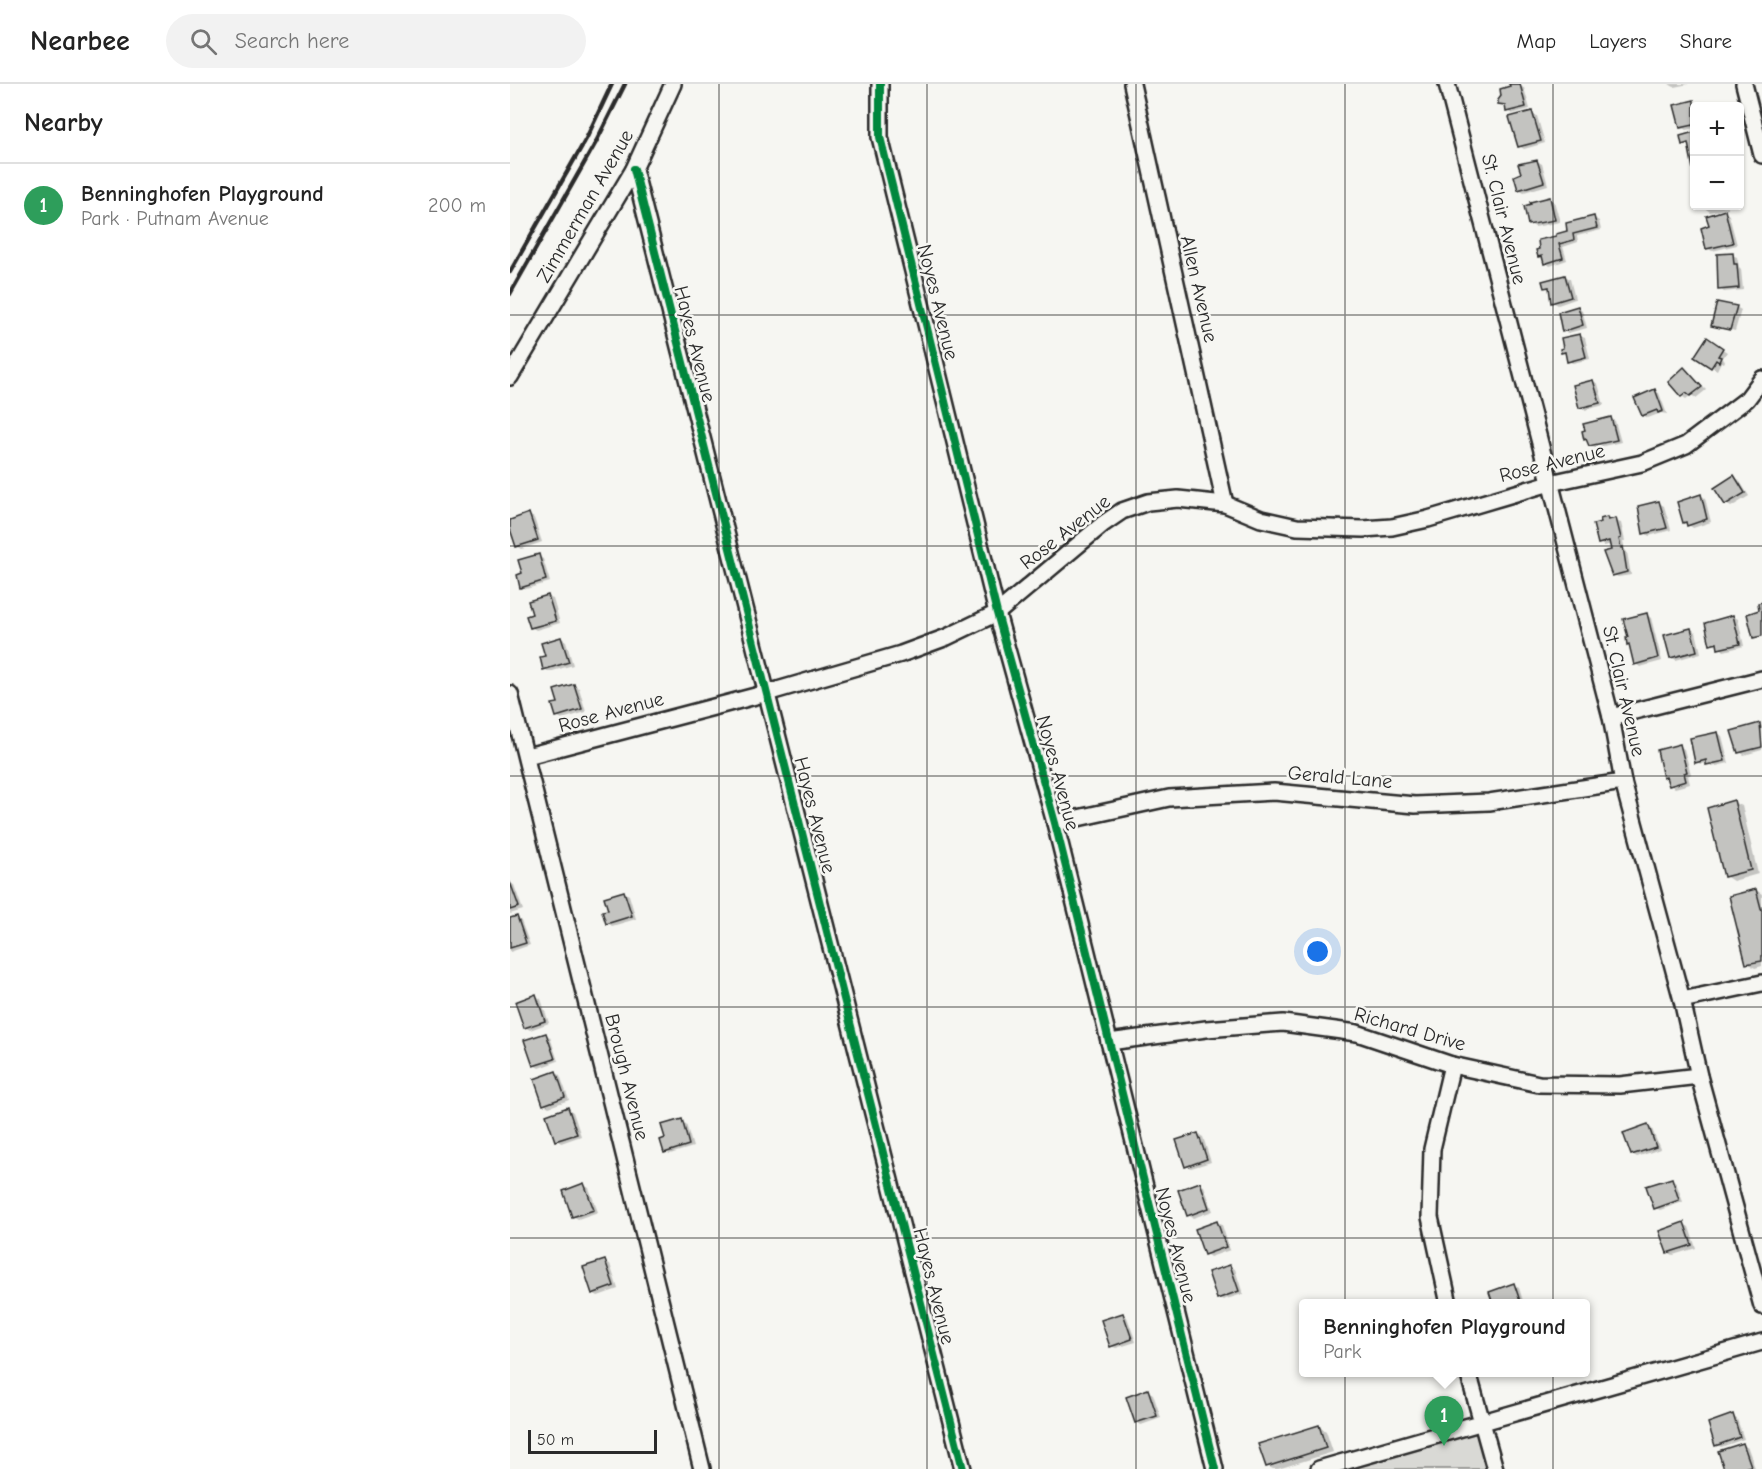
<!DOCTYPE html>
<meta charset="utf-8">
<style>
:root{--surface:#fff;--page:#f2f2f2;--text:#222;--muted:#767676;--line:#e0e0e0;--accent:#d93025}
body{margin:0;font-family:"Comic Neue",sans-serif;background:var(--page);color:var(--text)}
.controls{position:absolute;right:18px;top:18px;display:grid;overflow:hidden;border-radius:6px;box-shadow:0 2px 4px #0004}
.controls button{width:54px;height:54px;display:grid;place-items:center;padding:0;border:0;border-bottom:2px solid var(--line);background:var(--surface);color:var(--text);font:30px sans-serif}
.scale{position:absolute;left:18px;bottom:15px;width:129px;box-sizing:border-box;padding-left:6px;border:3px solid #2b2b2b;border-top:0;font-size:16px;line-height:21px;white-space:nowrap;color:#2b2b2b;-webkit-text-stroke:4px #f6f6f2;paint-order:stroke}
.you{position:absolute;left:808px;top:868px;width:21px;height:21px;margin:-15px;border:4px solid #fff;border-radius:50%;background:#1a73e8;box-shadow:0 0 0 9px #1a73e833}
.badge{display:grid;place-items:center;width:39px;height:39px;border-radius:50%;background:var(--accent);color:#fff;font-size:20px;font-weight:700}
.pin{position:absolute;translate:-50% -50px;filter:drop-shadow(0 2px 3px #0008)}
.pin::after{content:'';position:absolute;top:32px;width:21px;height:18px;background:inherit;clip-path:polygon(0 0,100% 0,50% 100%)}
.popup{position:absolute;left:789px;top:1215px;width:291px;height:78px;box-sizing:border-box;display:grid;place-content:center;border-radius:6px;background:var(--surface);filter:drop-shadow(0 2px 4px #0005);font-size:20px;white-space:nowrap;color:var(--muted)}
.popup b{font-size:22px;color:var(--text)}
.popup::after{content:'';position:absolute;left:50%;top:100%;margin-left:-12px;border:12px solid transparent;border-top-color:var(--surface)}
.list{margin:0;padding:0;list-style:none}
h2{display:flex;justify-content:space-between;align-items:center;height:78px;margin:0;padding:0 24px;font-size:26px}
h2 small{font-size:20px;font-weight:400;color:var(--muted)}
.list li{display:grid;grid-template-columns:39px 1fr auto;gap:18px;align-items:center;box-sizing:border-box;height:84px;padding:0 24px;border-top:2px solid var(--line)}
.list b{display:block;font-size:22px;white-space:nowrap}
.list p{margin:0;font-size:20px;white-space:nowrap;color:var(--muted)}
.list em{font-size:20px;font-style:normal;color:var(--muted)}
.icon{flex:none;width:33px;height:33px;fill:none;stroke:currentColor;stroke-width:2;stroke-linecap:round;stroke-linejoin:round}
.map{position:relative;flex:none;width:1252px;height:1385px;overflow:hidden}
header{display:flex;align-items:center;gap:36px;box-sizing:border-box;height:84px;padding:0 30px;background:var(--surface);border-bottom:2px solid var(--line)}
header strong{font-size:28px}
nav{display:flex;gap:33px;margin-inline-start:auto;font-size:21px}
.search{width:420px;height:54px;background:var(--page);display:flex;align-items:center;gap:15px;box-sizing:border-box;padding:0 21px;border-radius:33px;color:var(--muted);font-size:22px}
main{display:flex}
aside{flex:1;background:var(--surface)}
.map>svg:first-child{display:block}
</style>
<header>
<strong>Nearbee</strong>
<div class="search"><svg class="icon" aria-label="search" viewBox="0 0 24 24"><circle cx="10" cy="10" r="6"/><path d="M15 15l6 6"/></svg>Search here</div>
<nav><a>Map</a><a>Layers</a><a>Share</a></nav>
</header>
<main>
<aside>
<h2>Nearby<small></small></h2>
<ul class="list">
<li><span class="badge" style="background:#2e9e5b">1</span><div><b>Benninghofen Playground</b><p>Park · Putnam Avenue</p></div><em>200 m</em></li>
</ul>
</aside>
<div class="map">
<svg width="1252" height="1385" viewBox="0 0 1252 1385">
<rect width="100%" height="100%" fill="#f6f6f2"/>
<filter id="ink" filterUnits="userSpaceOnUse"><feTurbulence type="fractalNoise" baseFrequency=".0167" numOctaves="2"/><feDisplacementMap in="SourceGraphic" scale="12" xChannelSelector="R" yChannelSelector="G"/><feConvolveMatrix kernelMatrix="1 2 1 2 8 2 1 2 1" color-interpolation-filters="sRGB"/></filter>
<g filter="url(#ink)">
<path fill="#d9d9d5" stroke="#828280" stroke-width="1.5" d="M971,1339L985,1385H809Z"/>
<g fill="#0003">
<path d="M1001,0L1014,4L1020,25L1002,30L997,27L996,22L990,19L993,12L1001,4Z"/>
<path d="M1159,0H1179L1164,3Z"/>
<path d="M1183,18L1189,22H1184V44L1176,46L1171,43Z"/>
<path d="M1022,29L1027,32L1035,59L1014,65L1009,62Z"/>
<path d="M1184,49V84L1180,62L1173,60L1172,53Z"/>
<path d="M1027,77L1032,80L1038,101L1014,108L1009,105Z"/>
<path d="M1040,115L1044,117L1050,138L1025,143L1020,140Z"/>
<path d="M1195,122H1218V124L1200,128L1196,125Z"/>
<path d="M1215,128L1219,131L1227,161L1202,167L1197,164L1200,142Z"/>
<path d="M1084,134L1089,137L1091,146L1067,152L1068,158L1053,163L1057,176L1040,182L1029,172L1059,148Z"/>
<path d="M1222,171L1227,173L1229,183L1231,185L1233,206L1214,208L1210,205Z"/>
<path d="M1055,192L1060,195L1065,215L1048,221L1043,218L1041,206L1035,203Z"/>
<path d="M1068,223L1072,226L1077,244L1058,249L1053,247Z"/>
<path d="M1226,223L1231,226L1225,247L1203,241Z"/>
<path d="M1070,252L1075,254L1080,275L1063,279L1058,277L1057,271L1052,268Z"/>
<path d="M1197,255L1217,268L1212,275L1215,277L1214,279L1211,278L1207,286L1186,273Z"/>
<path d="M1175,285L1196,306L1186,314L1181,311L1176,315L1173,313L1183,305Z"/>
<path d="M1083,297L1088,300L1094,321L1075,326L1070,323Z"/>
<path d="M1145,307L1149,309L1157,330L1151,329L1138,334L1133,331Z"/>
<path d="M1100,334L1105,337L1111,358L1085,364L1080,361L1075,355Z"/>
<path d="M1224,393L1229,396L1239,412L1221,423L1216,420Z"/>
<path d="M1190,411L1195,414L1201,438L1183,444L1175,438Z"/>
<path d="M1149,419L1154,422L1161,446L1139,452L1135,449Z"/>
<path d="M19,431L24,434L32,458L12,465L7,462L0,437Z"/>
<path d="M1097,434L1111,439L1115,457H1113L1115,466L1117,468L1121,491L1108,493L1103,490L1102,460L1094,462L1089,459L1093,439Z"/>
<path d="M28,472L33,475L40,498L16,505L12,503L14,490Z"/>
<path d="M38,513L43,515L50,539L26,546L21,543L23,531Z"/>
<path d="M1137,531L1141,534L1152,577L1130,583L1126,580L1120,554Z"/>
<path d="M1223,532L1228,535L1234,562L1214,567L1209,562L1201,560Z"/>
<path d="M1181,545L1186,548L1191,569L1166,576L1161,573Z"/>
<path d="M51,554L56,557L63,581L39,588L35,585L37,572Z"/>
<path d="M64,602L69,604L76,628L52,635L47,632L49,620Z"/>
<path d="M1250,640L1252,642V666L1234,671L1230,668Z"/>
<path d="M1208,649L1212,652L1219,679L1202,683L1197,679L1191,680L1187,678Z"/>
<path d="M1169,662L1174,665L1181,690L1178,692L1180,700L1165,704L1160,701L1159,696L1154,693Z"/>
<path d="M1224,718L1232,722L1248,790L1223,797L1215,792Z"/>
<path d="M0,799L4,801L13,826L0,830Z"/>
<path d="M1246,806L1252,810V882L1245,884L1237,879Z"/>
<path d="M114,808L119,811L126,835L102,842L98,839L100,827Z"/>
<path d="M6,834L11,837L20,861L0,868V836Z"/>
<path d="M26,912L31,915L39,939L20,946L15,943Z"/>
<path d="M35,950L40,953L48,977L29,984L24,981Z"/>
<path d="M45,988L50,991L59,1016L39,1023L34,1020Z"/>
<path d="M58,1025L63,1028L71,1052L51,1059L47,1056Z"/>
<path d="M171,1037L176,1040L183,1063L160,1070L155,1068L157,1055Z"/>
<path d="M1138,1042L1142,1045L1150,1065L1127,1073L1122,1070Z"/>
<path d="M688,1050L693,1053L701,1078L681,1084L676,1082Z"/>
<path d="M1161,1095L1166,1098L1173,1118L1150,1126L1146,1124Z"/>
<path d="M689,1100L694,1102L703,1127L683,1134L678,1131Z"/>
<path d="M74,1101L79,1104L88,1128L68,1135L63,1132Z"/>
<path d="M707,1138L712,1141L720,1166L700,1173L696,1170Z"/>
<path d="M1174,1140L1179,1143L1186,1164L1163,1171L1158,1168Z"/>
<path d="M95,1178L100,1180L108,1205L88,1212L83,1209Z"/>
<path d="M720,1182L725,1185L733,1210L713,1216L709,1214Z"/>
<path d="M1004,1201L1009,1204L1014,1220H985Z"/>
<path d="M612,1230L617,1233L626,1258L606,1264L601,1262Z"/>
<path d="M638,1307L643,1310L651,1334L631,1341L627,1338Z"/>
<path d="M1222,1332L1227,1335L1234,1355L1211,1363L1207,1361Z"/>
<path d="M808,1342L816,1347L823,1368L768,1385H763L757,1382Z"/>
<path d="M1233,1361L1238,1364L1245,1384L1216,1385Z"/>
</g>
<g fill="#c3c3c0" stroke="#2b2b2b" stroke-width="1.5">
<path d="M999,0H1010L1016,23L996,28L995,21L988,20V16L991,12L990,5L1000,2Z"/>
<path d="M1184,16V41L1170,44L1164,21Z"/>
<path d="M1022,27L1031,57L1008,63L999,33Z"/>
<path d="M1184,48V85H1183L1178,59L1172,61L1170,52Z"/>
<path d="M1027,76L1034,98L1008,106L1004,92L1011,89L1008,80Z"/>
<path d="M1040,113L1045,136L1018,141L1014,122L1021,120L1020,118Z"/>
<path d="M1215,126L1223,159L1196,165L1191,144L1199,141L1196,132Z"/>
<path d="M1084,132L1087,144L1063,150L1064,156L1049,160L1053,174L1034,180L1032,172L1028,173L1026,166L1029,165L1028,156L1046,152V150L1057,147L1056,139Z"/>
<path d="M1223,169L1224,180H1227L1229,204L1208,206L1207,170Z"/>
<path d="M1055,191L1061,213L1041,219L1039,203L1034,204L1032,197Z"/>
<path d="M1207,218L1227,222L1220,246L1201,242Z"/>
<path d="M1068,222L1073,241L1052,248L1048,228Z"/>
<path d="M1070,250L1076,273L1057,278L1055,268L1051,269L1050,265L1053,264L1051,254Z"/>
<path d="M1197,253L1213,264L1208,272L1211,273L1209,278L1206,276L1201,284L1184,273Z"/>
<path d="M1174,283L1192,303L1180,312L1176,309L1171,313L1158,298Z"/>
<path d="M1083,296L1090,319L1069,324L1063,301Z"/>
<path d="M1145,305L1153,327L1148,329L1147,326L1132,332L1124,314Z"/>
<path d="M1101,333L1107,356L1079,362L1076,355L1074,356L1072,347L1075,346L1073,340Z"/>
<path d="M1224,391L1235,409L1215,421L1204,404Z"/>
<path d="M1191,410L1197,435L1177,442L1176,438L1173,439L1167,418Z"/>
<path d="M1149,417L1157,444L1133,450L1128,422Z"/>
<path d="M19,429L28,456L6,463L0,445V436Z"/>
<path d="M1097,433L1098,436L1106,434L1111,454L1109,455L1111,464L1113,463L1117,488L1102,492L1093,468L1101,466L1099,457L1088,460L1083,440L1091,438L1090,435Z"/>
<path d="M29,470L36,496L10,504L7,491L12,489L8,476Z"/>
<path d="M38,511L46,537L20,544L16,532L22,530L18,517Z"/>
<path d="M1252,518V552L1243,554L1237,530L1249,526L1248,519Z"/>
<path d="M1137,529L1148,574L1124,581L1119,560L1117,561L1116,553H1118L1113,535Z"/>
<path d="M1223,531L1230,560L1208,565L1207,559L1200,561L1195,539Z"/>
<path d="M1181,544L1187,567L1160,574L1154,551Z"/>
<path d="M51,553L59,578L33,586L30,573L35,572L31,559Z"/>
<path d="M64,600L72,625L46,633L42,620L48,619L44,606Z"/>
<path d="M1250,639L1252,663L1228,669L1221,647Z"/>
<path d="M1208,648L1215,677L1196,681V676L1185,679L1180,654Z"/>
<path d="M1170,660L1177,688L1174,689L1176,697L1159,702L1156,693L1153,694L1147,666Z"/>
<path d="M1224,716L1241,786L1214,793L1197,724Z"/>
<path d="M0,798L9,823L0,826Z"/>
<path d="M1246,805L1252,828V877L1236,880L1219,812Z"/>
<path d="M114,807L122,832L96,840L92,827L98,826L94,813Z"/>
<path d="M7,832L16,859L0,864V834Z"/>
<path d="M26,910L35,937L14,944L5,918Z"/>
<path d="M36,949L45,975L23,982L14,956Z"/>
<path d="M46,987L55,1013L33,1021L24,995Z"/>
<path d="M58,1023L67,1050L45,1057L36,1031Z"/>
<path d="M172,1035L179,1061L154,1069L150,1056L155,1054L151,1041Z"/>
<path d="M1138,1040L1146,1063L1121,1071L1113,1049Z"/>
<path d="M688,1049L697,1075L675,1083L666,1056Z"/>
<path d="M1162,1094L1169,1116L1144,1125L1136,1102Z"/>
<path d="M690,1098L699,1124L677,1132L668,1106Z"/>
<path d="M74,1099L84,1126L62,1133L53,1107Z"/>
<path d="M707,1137L716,1163L694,1171L685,1145Z"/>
<path d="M1174,1138L1182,1161L1157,1169L1149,1147Z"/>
<path d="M95,1176L104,1202L82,1210L73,1183Z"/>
<path d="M720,1181L729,1207L707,1215L698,1188Z"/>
<path d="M1004,1199L1011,1220H983L979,1208Z"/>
<path d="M613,1229L622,1255L600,1263L591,1236Z"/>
<path d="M638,1305L647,1332L625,1339L616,1313Z"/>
<path d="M1223,1330L1230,1353L1205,1362L1198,1339Z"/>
<path d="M809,1341L816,1364L756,1383L748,1360Z"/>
<path d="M1233,1359L1241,1382L1231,1385H1214L1208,1367Z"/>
</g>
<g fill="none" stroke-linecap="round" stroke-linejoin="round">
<defs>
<g id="street">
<path d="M370,0V53L487,529L545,739L705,1385"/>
<path d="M622,0L715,420"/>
<path d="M937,0L1101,633L1113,698L1172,916L1189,992L1252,1222"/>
<path d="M1234,0L1252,71"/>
<path d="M124,85L453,1385"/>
<path d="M0,293L124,85L163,0"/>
<path d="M0,610L192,1385"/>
<path d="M1101,633L1252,595"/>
<path d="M17,672L257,609L391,570L437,553L487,529L593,440L612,427L638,418L668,415L715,420L751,435L787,443L853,445L882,443L918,435L1040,399L1132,379L1176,361L1237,315L1252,295"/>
<path d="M545,739L659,714L764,708L905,721L979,718L1113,698"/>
<path d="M1172,916L1252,899"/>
<path d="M599,958L696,945L773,939L847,949L942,981L1029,1000L1110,1001L1189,992"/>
<path d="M939,1220L920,1133L922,1065L942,981"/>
<path d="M958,1288L985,1385"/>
<path d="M809,1385L1252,1258"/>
</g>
</defs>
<use href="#street" stroke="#2b2b2b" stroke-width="20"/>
<use href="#street" stroke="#f6f6f2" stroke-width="15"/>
<g stroke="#2b2b2b" stroke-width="4.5">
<path d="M0,188L76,55L102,0"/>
<path d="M0,210L85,60L115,0"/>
</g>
<defs>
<g id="cycleway">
<path d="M370,0V53L487,529L545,739L705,1385"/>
<path d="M124,85L453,1385"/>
</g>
</defs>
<use href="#cycleway" stroke="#f6f6f2" stroke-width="11"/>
<use href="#cycleway" stroke="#00873e" stroke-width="8"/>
</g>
</g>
<path fill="none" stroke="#2b2b2b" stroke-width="1.5" stroke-opacity="0.55" d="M209,0V1385M417,0V1385M626,0V1385M835,0V1385M1043,0V1385M0,231H1252M0,462H1252M0,692H1252M0,923H1252M0,1154H1252"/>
<g text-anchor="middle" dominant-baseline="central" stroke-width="5" stroke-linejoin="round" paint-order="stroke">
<g font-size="20" fill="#2b2b2b" stroke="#f6f6f2">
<text transform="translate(75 122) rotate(-60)">Zimmerman Avenue</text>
<text transform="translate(994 135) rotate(76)">St. Clair Avenue</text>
<text transform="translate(689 205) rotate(77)">Allen Avenue</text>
<text transform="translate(428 218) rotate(76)">Noyes Avenue</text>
<text transform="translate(185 260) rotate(76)">Hayes Avenue</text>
<text transform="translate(1042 379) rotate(-14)">Rose Avenue</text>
<text transform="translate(555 448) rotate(-38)">Rose Avenue</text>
<text transform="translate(1114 607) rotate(77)">St. Clair Avenue</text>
<text transform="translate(101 628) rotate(-15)">Rose Avenue</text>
<text transform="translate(548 689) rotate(75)">Noyes Avenue</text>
<text transform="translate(830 693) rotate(5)">Gerald Lane</text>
<text transform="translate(305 731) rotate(76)">Hayes Avenue</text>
<text transform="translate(900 945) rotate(16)">Richard Drive</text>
<text transform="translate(117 993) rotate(76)">Brough Avenue</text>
<text transform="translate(666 1161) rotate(76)">Noyes Avenue</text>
<text transform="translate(424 1202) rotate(76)">Hayes Avenue</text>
</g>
</g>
</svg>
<div class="controls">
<button>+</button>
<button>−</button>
</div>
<div class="scale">50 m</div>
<div class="you"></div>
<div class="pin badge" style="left:934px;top:1362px;background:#2e9e5b">1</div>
<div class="popup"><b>Benninghofen Playground</b>Park</div>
</div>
</main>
